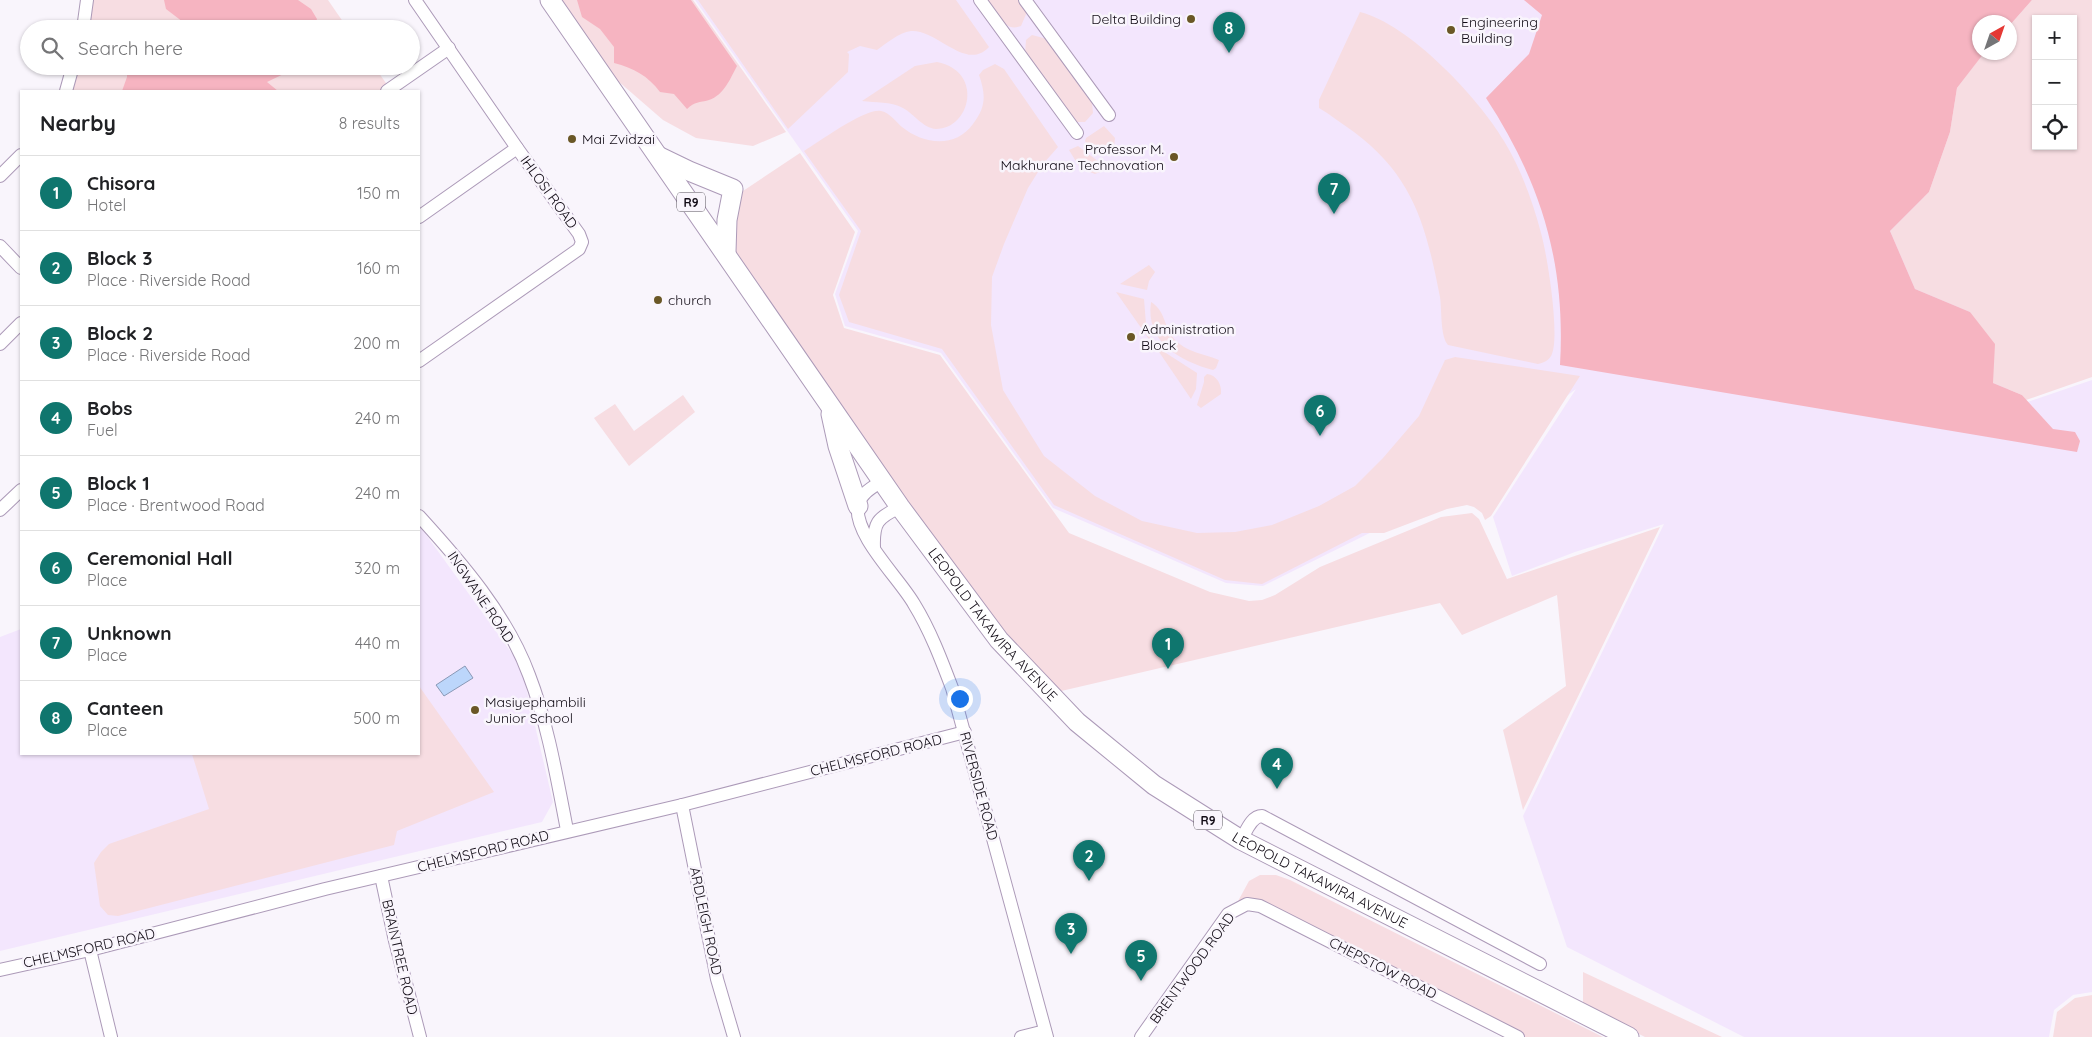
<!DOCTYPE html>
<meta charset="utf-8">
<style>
:root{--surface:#fff;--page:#f2f2f2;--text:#202124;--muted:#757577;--line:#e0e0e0;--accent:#0f766e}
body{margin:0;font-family:Quicksand,sans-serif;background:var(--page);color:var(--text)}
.controls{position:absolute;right:15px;top:15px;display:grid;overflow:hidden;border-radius:0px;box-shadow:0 1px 4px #0004}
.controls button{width:45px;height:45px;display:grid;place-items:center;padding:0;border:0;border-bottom:1px solid var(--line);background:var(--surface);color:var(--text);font:25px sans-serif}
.compass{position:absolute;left:1972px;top:15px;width:45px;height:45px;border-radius:50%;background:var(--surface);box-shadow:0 1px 4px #0004;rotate:40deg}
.you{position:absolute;left:959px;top:698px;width:18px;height:18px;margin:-12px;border:4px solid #fff;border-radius:50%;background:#1a73e8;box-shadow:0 0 0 8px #1a73e833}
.badge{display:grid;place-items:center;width:32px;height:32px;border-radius:50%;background:var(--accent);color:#fff;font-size:16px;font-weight:700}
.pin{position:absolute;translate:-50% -41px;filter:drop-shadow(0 1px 2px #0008)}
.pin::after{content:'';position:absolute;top:26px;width:18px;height:15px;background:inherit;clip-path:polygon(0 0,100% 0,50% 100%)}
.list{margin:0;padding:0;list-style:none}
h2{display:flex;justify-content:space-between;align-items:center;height:65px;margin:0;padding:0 20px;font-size:21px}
h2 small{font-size:16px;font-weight:400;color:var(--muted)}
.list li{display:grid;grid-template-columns:32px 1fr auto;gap:15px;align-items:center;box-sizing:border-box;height:75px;padding:0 20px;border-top:1px solid var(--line)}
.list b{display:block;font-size:19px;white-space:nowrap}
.list p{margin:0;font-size:16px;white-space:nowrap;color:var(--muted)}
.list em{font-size:16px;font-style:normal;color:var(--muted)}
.icon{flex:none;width:28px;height:28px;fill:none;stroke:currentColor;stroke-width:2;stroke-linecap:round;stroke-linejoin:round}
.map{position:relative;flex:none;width:2092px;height:1037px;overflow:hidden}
.search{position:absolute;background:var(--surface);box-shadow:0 1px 4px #0004;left:20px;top:20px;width:400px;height:55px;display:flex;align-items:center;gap:12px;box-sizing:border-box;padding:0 18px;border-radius:28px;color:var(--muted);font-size:19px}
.panel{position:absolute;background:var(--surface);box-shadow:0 1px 4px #0004;left:20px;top:90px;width:400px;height:665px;border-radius:0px}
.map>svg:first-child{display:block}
</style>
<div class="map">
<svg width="2092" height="1037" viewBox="0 0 2092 1037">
<rect width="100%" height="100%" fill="#f9f5fc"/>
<g fill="#f3e6fd">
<path d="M695,0H1837L2016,406L2092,380V992L2073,995L2054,1010L2049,1037H1744L1567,947L1523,816L1664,524L1575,552L1512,576L1493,517L1576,389L1414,511L1263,586L1226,583L1053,508L941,353L845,326L835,294L858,231Z"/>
<path d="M419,525L521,666L553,802L542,822L0,951V637L21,629V754H419Z"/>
</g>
<g fill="#f7dde2" fill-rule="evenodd">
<path d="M90,0H328L348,29H85Z"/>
<path d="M556,0H693L786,132L753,146L696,138L663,120L618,81Z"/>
<path d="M698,0H956L989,47C966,72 937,29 911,31C898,33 887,43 877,50L860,46L847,52L849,54L848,72L788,129Z"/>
<path d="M987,0H1019L1027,12L1021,26C1004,33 996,12 987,0Z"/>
<path d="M2032,0H2092V377L2026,400L2022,395L1993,383L1970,312L1915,289L1890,231L1929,192L1950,132L1957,88L1984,52H2010V25ZM2036,19H2073V146H2036Z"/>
<path d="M1360,12C1409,24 1479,98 1504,141C1521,169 1533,202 1541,233C1547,253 1561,340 1551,356C1548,361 1543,363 1538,364L1448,345C1440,336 1442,310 1440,297C1426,226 1414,177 1354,132C1342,124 1331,115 1319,108V100Z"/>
<path d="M1032,35L1047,39L1092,103L1093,113L1085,122H1074L1025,54L1026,40Z"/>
<path d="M937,62C984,71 971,129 936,129C923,128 914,114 903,108C890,101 876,103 862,101L915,66Z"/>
<path d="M995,64L1004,69L1058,147L1043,164L1028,188L1004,244L992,277L991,325L1003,390L1044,456L1095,496L1142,521L1197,533L1235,532L1272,525L1319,506L1355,486L1383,458L1419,416L1445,360L1455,357L1580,376L1491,516L1485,520L1482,513L1474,507L1467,505L1447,509L1384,533H1362L1262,584L1225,580L1054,505L942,349L849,322L839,295L861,231L804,151C819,142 865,108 881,111C889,112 896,122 902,127C923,144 955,149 973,124C986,107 986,95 979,75L983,70Z"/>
<path d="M77,66H374L388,86L381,91H71Z"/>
<path d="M1104,126L1115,138L1114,147L1108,153L1099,155L1090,148L1085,141L1086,138Z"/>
<path d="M1078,146L1099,162L1111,164L1112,167L1095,174L1080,168L1069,150Z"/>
<path d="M800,153L855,232L833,295L844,328L940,355L1069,533L1210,592L1249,601L1262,600L1275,595L1320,567L1441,517L1472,513L1479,519L1507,579L1660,527L1523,810L1503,730L1566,686L1557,595L1462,635L1440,603L1057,692L1007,638L918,520L737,257L729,241L734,200L743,191Z"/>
<path d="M1149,265L1155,272L1149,281L1147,290L1120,284Z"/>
<path d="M1116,292L1144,299L1146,324L1151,342Z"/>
<path d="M1151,302C1164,310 1164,323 1171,335C1183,352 1202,353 1219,360L1216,368L1213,370C1180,361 1145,342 1151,302Z"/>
<path d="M1155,346L1197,373L1196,389L1191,399Z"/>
<path d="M1207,374C1217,375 1222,385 1221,394L1201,408L1197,405L1204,382V377Z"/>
<path d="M683,395L695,412L629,466L594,418L615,404L634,431Z"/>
<path d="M419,686L494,792L397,831L394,845L118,916L108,915L100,906L94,863L101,852L109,844L209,809L192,754H419Z"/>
<path d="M1260,875H1276L1290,880L1603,1037H1525L1259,902L1237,903L1249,881Z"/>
<path d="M1583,972L1722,1037H1645L1583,1006Z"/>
<path d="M2092,995V1037H2053L2057,1012L2075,998Z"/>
</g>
<g fill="#f6b4c1">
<path d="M164,0H298L311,9L317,19L313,29H184L183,22L166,9Z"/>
<path d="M577,0H691L737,66C730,79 724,95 709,100C699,103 695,101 687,109L674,94L660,92C648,76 634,68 614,63V47L600,29L582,17Z"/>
<path d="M1524,0H2032L2010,25V22H1980V52L1984,53L1957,88L1950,132L1929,192L1890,231L1915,289L1970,312L1995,344L1993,383L2022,395L2053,429L2075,432L2080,441L2077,452L1560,365C1566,263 1541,182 1486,98L1529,54L1542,15Z"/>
<path d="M127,66H311L312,68H296L267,82L278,91H122L127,77Z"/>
</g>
<path fill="#bcd6fb" stroke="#8999b6" d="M465,666L473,678L444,696L436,685Z"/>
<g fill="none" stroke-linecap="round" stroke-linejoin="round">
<defs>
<g id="minor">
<path d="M415,0L517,148L579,234L582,242L579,249L419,361"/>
<path d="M980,0L1077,133"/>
<path d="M1025,0L1109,115"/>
<path d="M83,29L87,0"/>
<path d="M66,91L73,66"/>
<path d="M387,91L449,48"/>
<path d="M0,176L21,155"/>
<path d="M419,217L517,148"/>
<path d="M0,246L21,268"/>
<path d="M0,344L21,323"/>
<path d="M882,481C873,487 861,493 858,505C853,535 900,579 914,604C930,630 941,659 952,688L1047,1037"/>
<path d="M0,510L21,490"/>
<path d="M419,516C461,562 507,615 529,675C548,724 557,779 567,830"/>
<path d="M874,548C873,523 877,518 900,507"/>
<path d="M682,805L717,979L734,1037"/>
<path d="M1241,840C1246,832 1251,816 1262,816L1540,964"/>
<path d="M381,876L395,941L420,1037"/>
<path d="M90,950L111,1037"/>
<path d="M0,970L90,950L325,889L682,805L965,732"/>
<path d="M1021,1037L1045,1031"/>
<path d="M1141,1037L1228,914L1247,904L1260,906L1518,1037"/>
</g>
<g id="highway">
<path id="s1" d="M550,0L900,507L999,640L1077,722L1154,785L1241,840L1629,1037"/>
<path d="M660,157L689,171L733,189L727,220L726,252"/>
<path d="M831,414L838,446L858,506"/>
</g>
</defs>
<use href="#minor" stroke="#ac9ab8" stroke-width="14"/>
<use href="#highway" stroke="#ac9ab8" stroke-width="21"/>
<use href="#minor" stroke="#fff" stroke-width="12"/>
<use href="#highway" stroke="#fff" stroke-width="19"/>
</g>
<g fill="#6a5726" stroke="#f9f5fc" stroke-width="2">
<circle cx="1191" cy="19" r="5"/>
<circle cx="1451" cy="30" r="5"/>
<circle cx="572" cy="139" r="5"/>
<circle cx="1174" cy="157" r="5"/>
<circle cx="658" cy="300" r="5"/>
<circle cx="1131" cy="337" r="5"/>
<circle cx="475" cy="710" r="5"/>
</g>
<g text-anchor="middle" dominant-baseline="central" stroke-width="5" stroke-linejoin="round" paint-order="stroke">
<g fill="#f9f5fc" stroke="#57525b" stroke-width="1">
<rect x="677" y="192.5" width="28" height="19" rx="4"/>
<rect x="1194" y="810.5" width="28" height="19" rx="4"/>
</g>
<g font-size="12" font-weight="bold" fill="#120c16">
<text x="691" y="202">R9</text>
<text x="1208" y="820">R9</text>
</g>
<g font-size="14" fill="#120c16" stroke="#f9f5fc" text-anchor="start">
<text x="1181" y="19" text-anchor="end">Delta Building</text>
<text x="1461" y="22">Engineering<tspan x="1461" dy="16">Building</tspan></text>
<text x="582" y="139">Mai Zvidzai</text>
<text x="1164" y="149" text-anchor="end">Professor M.<tspan x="1164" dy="16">Makhurane Technovation</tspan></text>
<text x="668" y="300">church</text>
<text x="1141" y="329">Administration<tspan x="1141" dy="16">Block</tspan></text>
<text x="485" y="702">Masiyephambili<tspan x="485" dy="16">Junior School</tspan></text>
</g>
<g font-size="14" fill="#120c16" stroke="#f9f5fc">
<text transform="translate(549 192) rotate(54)">IHLOSI ROAD</text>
<text transform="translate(481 597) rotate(56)">INGWANE ROAD</text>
<text stroke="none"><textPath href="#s1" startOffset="766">LEOPOLD TAKAWIRA AVENUE</textPath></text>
<text transform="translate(876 755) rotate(-14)">CHELMSFORD ROAD</text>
<text transform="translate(979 786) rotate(75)">RIVERSIDE ROAD</text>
<text transform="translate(483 851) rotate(-14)">CHELMSFORD ROAD</text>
<text stroke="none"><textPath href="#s1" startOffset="1186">LEOPOLD TAKAWIRA AVENUE</textPath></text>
<text transform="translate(706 921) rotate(78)">ARDLEIGH ROAD</text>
<text transform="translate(89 948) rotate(-13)">CHELMSFORD ROAD</text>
<text transform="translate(400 957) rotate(77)">BRAINTREE ROAD</text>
<text transform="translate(1192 968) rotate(-54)">BRENTWOOD ROAD</text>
<text transform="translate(1383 968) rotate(27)">CHEPSTOW ROAD</text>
</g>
</g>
</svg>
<div class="controls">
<button>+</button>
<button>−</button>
<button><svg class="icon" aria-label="locate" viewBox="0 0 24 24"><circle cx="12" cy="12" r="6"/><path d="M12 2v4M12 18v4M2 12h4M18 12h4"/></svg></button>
</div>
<svg class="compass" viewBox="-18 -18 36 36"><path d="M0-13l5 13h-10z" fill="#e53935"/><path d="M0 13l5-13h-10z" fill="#757577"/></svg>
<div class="you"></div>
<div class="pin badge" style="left:1168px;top:669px">1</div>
<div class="pin badge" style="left:1089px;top:881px">2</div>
<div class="pin badge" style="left:1071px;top:954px">3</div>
<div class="pin badge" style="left:1277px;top:789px">4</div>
<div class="pin badge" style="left:1141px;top:981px">5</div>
<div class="pin badge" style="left:1320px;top:436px">6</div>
<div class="pin badge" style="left:1334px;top:214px">7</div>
<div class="pin badge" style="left:1229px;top:53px">8</div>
<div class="search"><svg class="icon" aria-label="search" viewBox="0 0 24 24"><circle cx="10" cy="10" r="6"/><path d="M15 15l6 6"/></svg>Search here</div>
<section class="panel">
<h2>Nearby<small>8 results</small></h2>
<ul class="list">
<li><span class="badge">1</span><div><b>Chisora</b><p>Hotel</p></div><em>150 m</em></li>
<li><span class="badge">2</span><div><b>Block 3</b><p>Place · Riverside Road</p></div><em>160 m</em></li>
<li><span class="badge">3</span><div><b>Block 2</b><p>Place · Riverside Road</p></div><em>200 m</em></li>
<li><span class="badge">4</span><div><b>Bobs</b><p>Fuel</p></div><em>240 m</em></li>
<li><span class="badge">5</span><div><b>Block 1</b><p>Place · Brentwood Road</p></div><em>240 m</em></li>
<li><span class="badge">6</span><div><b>Ceremonial Hall</b><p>Place</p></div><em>320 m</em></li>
<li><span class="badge">7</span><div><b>Unknown</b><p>Place</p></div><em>440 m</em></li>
<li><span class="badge">8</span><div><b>Canteen</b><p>Place</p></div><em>500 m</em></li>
</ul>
</section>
</div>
